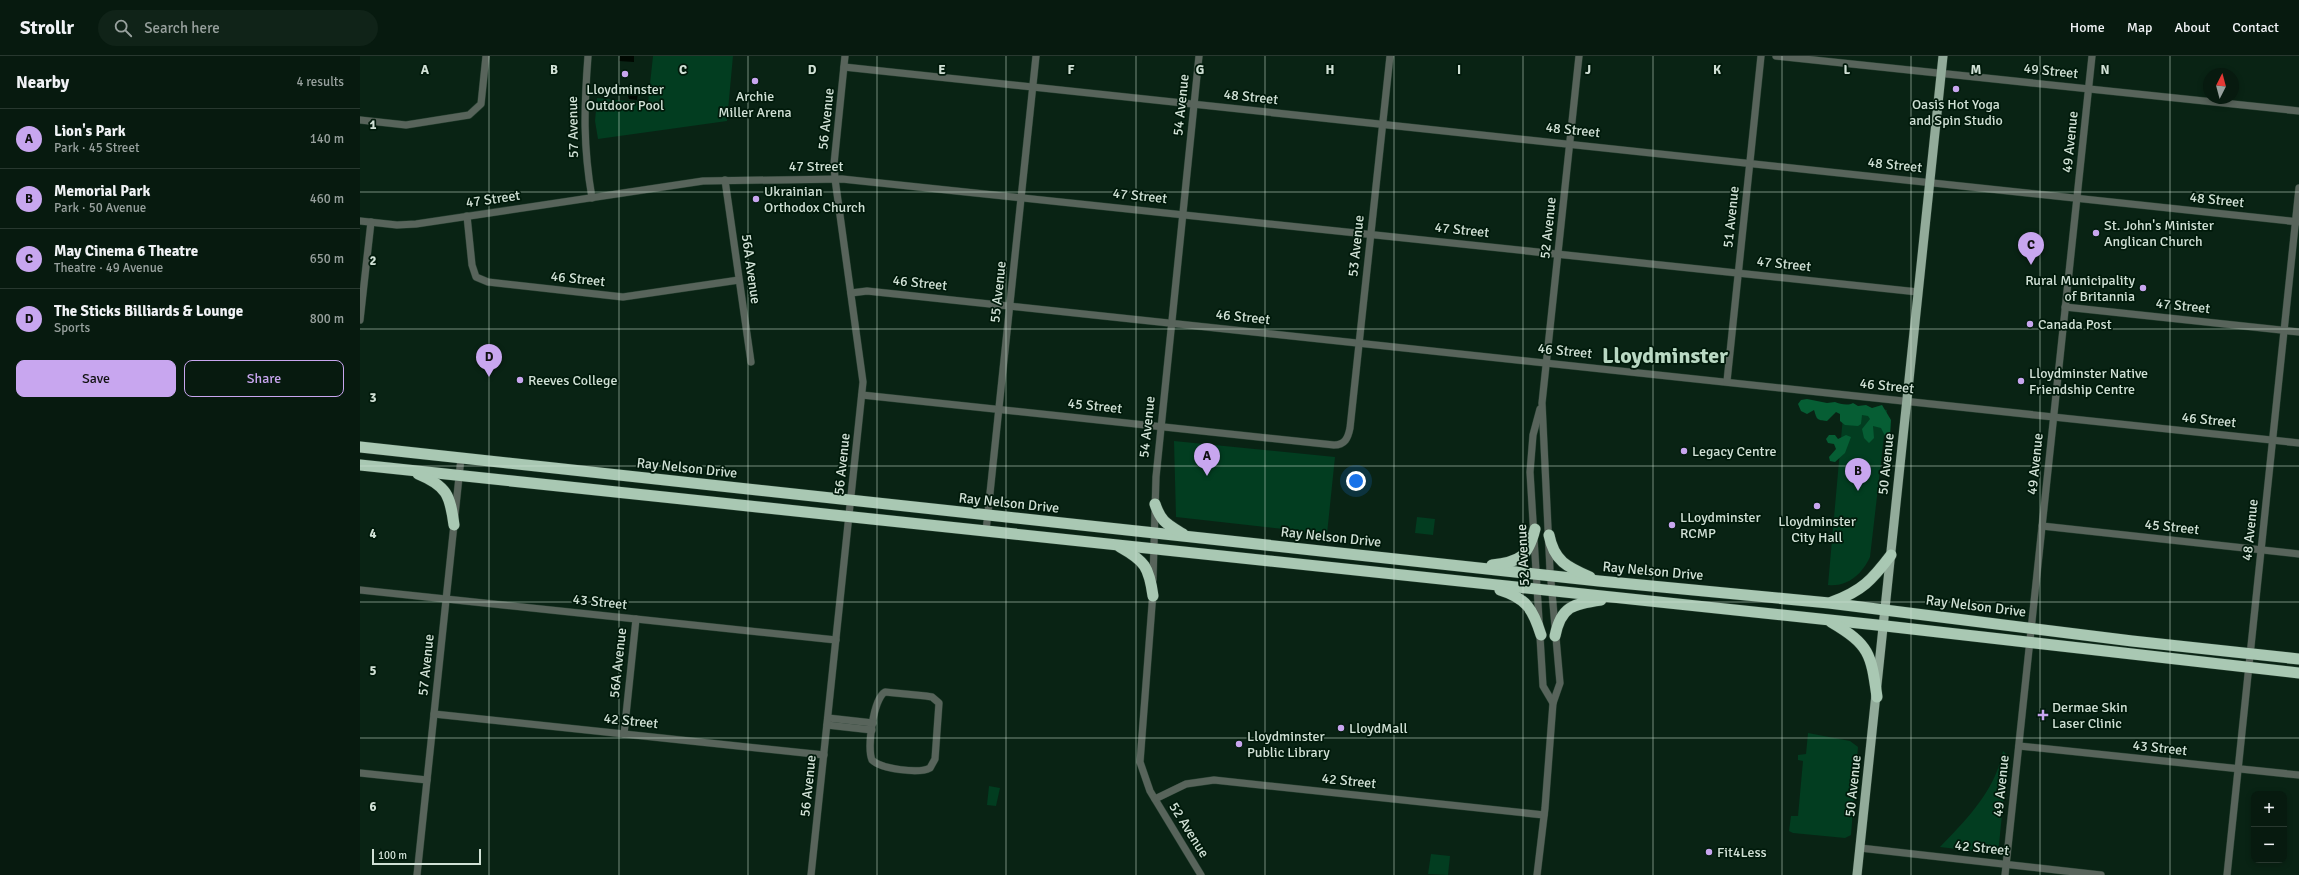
<!DOCTYPE html>
<meta charset="utf-8">
<style>
:root{--surface:#071a0f;--page:#102318;--text:#f1f3f6;--muted:#98a19e;--line:#28382f;--accent:#c8a6ef}
body{margin:0;font-family:Signika,sans-serif;background:var(--page);color:var(--text)}
.controls{position:absolute;right:12px;bottom:12px;display:grid;overflow:hidden;border-radius:8px;box-shadow:0 2px 6px #0003}
.controls button{width:36px;height:36px;display:grid;place-items:center;padding:0;border:0;border-bottom:1px solid var(--line);background:var(--surface);color:var(--text);font:20px sans-serif}
.compass{position:absolute;left:1843px;top:12px;width:36px;height:36px;border-radius:50%;background:var(--surface);box-shadow:0 2px 6px #0003;rotate:6deg}
.scale{position:absolute;left:12px;bottom:10px;width:109px;box-sizing:border-box;padding-left:4px;border:2px solid #d1e1d6;border-top:0;font-size:11px;line-height:14px;white-space:nowrap;color:#d1e1d6;-webkit-text-stroke:3px #011a0b;paint-order:stroke}
.you{position:absolute;left:996px;top:425px;width:14px;height:14px;margin:-10px;border:3px solid #fff;border-radius:50%;background:#1a73e8;box-shadow:0 0 0 6px #1a73e833}
.badge{display:grid;place-items:center;width:26px;height:26px;border-radius:50%;background:var(--accent);color:#111;font-size:13px;font-weight:700}
.pin{position:absolute;translate:-50% -33px;filter:drop-shadow(0 1px 2px #0008)}
.pin::after{content:'';position:absolute;top:21px;width:14px;height:12px;background:inherit;clip-path:polygon(0 0,100% 0,50% 100%)}
.list{margin:0;padding:0;list-style:none}
h2{display:flex;justify-content:space-between;align-items:center;height:52px;margin:0;padding:0 16px;font-size:17px}
h2 small{font-size:13px;font-weight:400;color:var(--muted)}
.list li{display:grid;grid-template-columns:26px 1fr auto;gap:12px;align-items:center;box-sizing:border-box;height:60px;padding:0 16px;border-top:1px solid var(--line)}
.list b{display:block;font-size:15px;white-space:nowrap}
.list p{margin:0;font-size:13px;white-space:nowrap;color:var(--muted)}
.list em{font-size:13px;font-style:normal;color:var(--muted)}
.actions{display:flex;gap:8px;padding:12px 16px}
.actions a{flex:1;padding:9px 0;border:1px solid var(--accent);border-radius:8px;text-align:center;font-size:14px;color:var(--accent)}
.actions .main{background:var(--accent);color:#111}
.icon{flex:none;width:22px;height:22px;fill:none;stroke:currentColor;stroke-width:2;stroke-linecap:round;stroke-linejoin:round}
.map{position:relative;flex:none;width:1939px;height:819px;overflow:hidden}
header{display:flex;align-items:center;gap:24px;box-sizing:border-box;height:56px;padding:0 20px;background:var(--surface);border-bottom:1px solid var(--line)}
header strong{font-size:19px}
nav{display:flex;gap:22px;margin-inline-start:auto;font-size:14px}
.search{width:280px;height:36px;background:var(--page);display:flex;align-items:center;gap:10px;box-sizing:border-box;padding:0 14px;border-radius:22px;color:var(--muted);font-size:15px}
main{display:flex}
aside{flex:1;background:var(--surface)}
.map>svg:first-child{display:block}
</style>
<header>
<strong>Strollr</strong>
<div class="search"><svg class="icon" aria-label="search" viewBox="0 0 24 24"><circle cx="10" cy="10" r="6"/><path d="M15 15l6 6"/></svg>Search here</div>
<nav><a>Home</a><a>Map</a><a>About</a><a>Contact</a></nav>
</header>
<main>
<aside>
<h2>Nearby<small>4 results</small></h2>
<ul class="list">
<li><span class="badge">A</span><div><b>Lion's Park</b><p>Park · 45 Street</p></div><em>140 m</em></li>
<li><span class="badge">B</span><div><b>Memorial Park</b><p>Park · 50 Avenue</p></div><em>460 m</em></li>
<li><span class="badge">C</span><div><b>May Cinema 6 Theatre</b><p>Theatre · 49 Avenue</p></div><em>650 m</em></li>
<li><span class="badge">D</span><div><b>The Sticks Billiards &amp; Lounge</b><p>Sports</p></div><em>800 m</em></li>
</ul>
<div class="actions"><a class="main">Save</a><a>Share</a></div>
</aside>
<div class="map">
<svg width="1939" height="819" viewBox="0 0 1939 819">
<rect width="100%" height="100%" fill="#092314"/>
<g fill="#023d20">
<path d="M293,0H373L367,65L238,83L235,65L237,42L288,47Z"/>
<path d="M1484,349L1527,354L1510,501C1502,518 1488,531 1468,529Z"/>
<path d="M814,385L975,401L967,478L816,461Z"/>
<path d="M1057,461L1075,463L1073,479L1055,477Z"/>
<path d="M1448,677L1490,685L1498,691L1491,779L1485,782L1433,777L1429,775L1431,760H1438L1443,705L1438,704V699L1446,698Z"/>
<path d="M1643,695L1648,700L1638,798L1580,791C1607,763 1635,735 1643,695Z"/>
<path d="M629,730L640,732L636,750L627,749Z"/>
<path d="M1071,798L1090,800L1088,819L1068,818Z"/>
</g>
<g fill="#065e34">
<path d="M1447,343L1467,347L1475,346C1480,348 1488,350 1493,347L1498,350L1506,349L1512,352L1522,349L1531,364L1530,380H1525L1521,372L1513,370L1514,382L1509,387L1504,382L1502,373L1510,363L1508,360L1502,359L1501,368L1498,370L1485,369L1480,365V358L1476,356L1467,365C1456,364 1457,363 1454,354L1447,358L1441,355L1438,348L1441,344Z"/>
<path d="M1469,379H1475L1478,383L1486,379L1491,381L1485,397L1475,406L1470,405L1469,401L1476,393L1474,388L1468,387L1466,383Z"/>
</g>
<g fill="#000801">
<path d="M260,0H274V6L259,5Z"/>
<path d="M271,31L278,36L277,44L269,43L267,37Z"/>
</g>
<g fill="none" stroke-linecap="round" stroke-linejoin="round">
<defs>
<g id="minor">
<path d="M228,0C224,52 223,90 232,142"/>
<path d="M1416,0L1939,55"/>
<path d="M484,11L1939,166"/>
<path d="M0,64L46,69L109,59L121,48L126,0"/>
<path d="M365,124L391,306"/>
<path d="M107,160L112,209L116,221L128,226L263,241L379,224"/>
<path d="M0,165L37,169L56,168L343,125L482,123L1558,236"/>
<path d="M491,237L507,235L1939,387"/>
<path d="M1705,251L1939,276"/>
<path d="M0,264L11,166"/>
<path d="M1367,325L1401,0"/>
<path d="M502,339L974,389C985,389 988,382 990,372L1030,0"/>
<path d="M1180,353L1173,379L1170,416L1183,630L1193,647"/>
<path d="M1682,470L1939,498"/>
<path d="M626,475L676,0"/>
<path d="M793,524L796,421L839,0"/>
<path d="M0,534L476,584"/>
<path d="M793,536L780,706L790,735L841,819"/>
<path d="M525,636L566,640L572,641L579,647L575,703L570,712C559,718 521,713 512,704C507,692 513,643 525,636Z"/>
<path d="M74,658L464,699"/>
<path d="M468,662L513,667"/>
<path d="M467,669L512,674"/>
<path d="M264,678L276,563"/>
<path d="M1659,690L1939,719"/>
<path d="M0,717L67,724"/>
<path d="M795,743L826,728L854,724L1184,759"/>
<path d="M1500,792L1741,819"/>
<path d="M57,819L101,402"/>
<path d="M451,819L503,326L475,123L474,108L485,0"/>
<path d="M1177,819L1185,752L1193,647L1200,627L1190,514L1182,347L1219,0"/>
<path d="M1645,819L1732,0"/>
<path d="M1867,819L1939,132"/>
</g>
<path id="major" d="M1497,819L1583,0"/>
<g id="highway">
<path d="M0,391L1239,525L1469,547L1772,585L1939,603"/>
<path d="M0,409L1517,569L1939,617"/>
<path d="M58,418C87,430 90,439 94,469"/>
<path d="M795,448C801,466 807,468 823,478"/>
<path d="M1189,479C1194,505 1207,511 1230,521"/>
<path d="M760,491C785,505 789,511 793,540"/>
<path d="M1132,509C1160,506 1168,501 1175,473"/>
<path d="M1140,534C1166,542 1173,553 1181,579"/>
<path d="M1472,546C1502,535 1512,524 1531,499"/>
<path d="M1471,566C1510,589 1511,598 1517,641"/>
<path d="M1195,580C1201,550 1213,548 1241,544"/>
</g>
</defs>
<use href="#minor" stroke="#253e2f" stroke-width="8"/>
<use href="#major" stroke="#253e2f" stroke-width="10"/>
<use href="#highway" stroke="#253e2f" stroke-width="12"/>
<use href="#minor" stroke="#58645b" stroke-width="7"/>
<use href="#major" stroke="#92ab9a" stroke-width="9"/>
<use href="#highway" stroke="#a9c8b3" stroke-width="11"/>
</g>
<path fill="none" stroke="#d1e1d6" stroke-width="1" stroke-opacity="0.55" d="M129,0V819M259,0V819M388,0V819M517,0V819M646,0V819M776,0V819M905,0V819M1034,0V819M1163,0V819M1293,0V819M1422,0V819M1551,0V819M1680,0V819M1810,0V819M0,136H1939M0,273H1939M0,410H1939M0,546H1939M0,682H1939"/>
<g fill="#c8a6ef" stroke="#011a0b" stroke-width="1.5">
<circle cx="265" cy="18" r="4"/>
<circle cx="395" cy="25" r="4"/>
<circle cx="1596" cy="33" r="4"/>
<circle cx="396" cy="143" r="4"/>
<circle cx="1736" cy="177" r="4"/>
<circle cx="1783" cy="232" r="4"/>
<circle cx="1670" cy="268" r="4"/>
<circle cx="160" cy="324" r="4"/>
<circle cx="1661" cy="325" r="4"/>
<circle cx="1324" cy="395" r="4"/>
<circle cx="1457" cy="450" r="4"/>
<circle cx="1312" cy="469" r="4"/>
<path d="M1681 653h4v4h4v4h-4v4h-4v-4h-4v-4h4z"/>
<circle cx="981" cy="672" r="4"/>
<circle cx="879" cy="688" r="4"/>
<circle cx="1349" cy="796" r="4"/>
</g>
<g text-anchor="middle" dominant-baseline="central" stroke-width="3.5" stroke-linejoin="round" paint-order="stroke">
<g font-size="14" fill="#d1e1d6" stroke="#011a0b">
<text transform="translate(1691 15) rotate(6)">49 Street</text>
<text transform="translate(891 41) rotate(6)">48 Street</text>
<text transform="translate(821 49) rotate(-84)">54 Avenue</text>
<text transform="translate(466 63) rotate(-84)">56 Avenue</text>
<text transform="translate(213 71) rotate(-91)">57 Avenue</text>
<text transform="translate(1213 74) rotate(6)">48 Street</text>
<text transform="translate(1710 86) rotate(-84)">49 Avenue</text>
<text transform="translate(1535 109) rotate(6)">48 Street</text>
<text x="456" y="110">47 Street</text>
<text transform="translate(780 140) rotate(6)">47 Street</text>
<text transform="translate(133 143) rotate(-8)">47 Street</text>
<text transform="translate(1857 144) rotate(6)">48 Street</text>
<text transform="translate(1371 161) rotate(-84)">51 Avenue</text>
<text transform="translate(1188 172) rotate(-84)">52 Avenue</text>
<text transform="translate(1102 174) rotate(6)">47 Street</text>
<text transform="translate(996 190) rotate(-84)">53 Avenue</text>
<text transform="translate(1424 208) rotate(6)">47 Street</text>
<text transform="translate(391 213) rotate(82)">56A Avenue</text>
<text transform="translate(218 223) rotate(6)">46 Street</text>
<text transform="translate(560 227) rotate(6)">46 Street</text>
<text transform="translate(638 236) rotate(-84)">55 Avenue</text>
<text transform="translate(1823 250) rotate(6)">47 Street</text>
<text transform="translate(883 261) rotate(6)">46 Street</text>
<text transform="translate(1205 295) rotate(6)">46 Street</text>
<text transform="translate(1527 330) rotate(6)">46 Street</text>
<text transform="translate(735 350) rotate(6)">45 Street</text>
<text transform="translate(1849 364) rotate(6)">46 Street</text>
<text transform="translate(787 371) rotate(-84)">54 Avenue</text>
<text transform="translate(482 408) rotate(-84)">56 Avenue</text>
<text transform="translate(1526 408) rotate(-84)">50 Avenue</text>
<text transform="translate(1675 408) rotate(-84)">49 Avenue</text>
<text transform="translate(327 412) rotate(6)">Ray Nelson Drive</text>
<text transform="translate(649 447) rotate(6)">Ray Nelson Drive</text>
<text transform="translate(1812 471) rotate(6)">45 Street</text>
<text transform="translate(1890 474) rotate(-84)">48 Avenue</text>
<text transform="translate(971 481) rotate(6)">Ray Nelson Drive</text>
<text transform="translate(1163 499) rotate(-93)">52 Avenue</text>
<text transform="translate(1293 515) rotate(5)">Ray Nelson Drive</text>
<text transform="translate(240 546) rotate(6)">43 Street</text>
<text transform="translate(1616 550) rotate(7)">Ray Nelson Drive</text>
<text transform="translate(258 607) rotate(-84)">56A Avenue</text>
<text transform="translate(66 609) rotate(-84)">57 Avenue</text>
<text transform="translate(271 665) rotate(6)">42 Street</text>
<text transform="translate(1800 692) rotate(6)">43 Street</text>
<text transform="translate(989 725) rotate(6)">42 Street</text>
<text transform="translate(448 730) rotate(-84)">56 Avenue</text>
<text transform="translate(1493 730) rotate(-84)">50 Avenue</text>
<text transform="translate(1641 730) rotate(-84)">49 Avenue</text>
<text transform="translate(829 774) rotate(58)">52 Avenue</text>
<text transform="translate(1622 792) rotate(6)">42 Street</text>
</g>
<g font-size="14" fill="#d1e1d6" stroke="#011a0b" text-anchor="start">
<text x="265" y="33" text-anchor="middle">Lloydminster<tspan x="265" dy="16">Outdoor Pool</tspan></text>
<text x="395" y="40" text-anchor="middle">Archie<tspan x="395" dy="16">Miller Arena</tspan></text>
<text x="1596" y="48" text-anchor="middle">Oasis Hot Yoga<tspan x="1596" dy="16">and Spin Studio</tspan></text>
<text x="404" y="135">Ukrainian<tspan x="404" dy="16">Orthodox Church</tspan></text>
<text x="1744" y="169">St. John's Minister<tspan x="1744" dy="16">Anglican Church</tspan></text>
<text x="1775" y="224" text-anchor="end">Rural Municipality<tspan x="1775" dy="16">of Britannia</tspan></text>
<text x="1678" y="268">Canada Post</text>
<text x="1669" y="317">Lloydminster Native<tspan x="1669" dy="16">Friendship Centre</tspan></text>
<text x="168" y="324">Reeves College</text>
<text x="1332" y="395">Legacy Centre</text>
<text x="1320" y="461">LLoydminster<tspan x="1320" dy="16">RCMP</tspan></text>
<text x="1457" y="465" text-anchor="middle">Lloydminster<tspan x="1457" dy="16">City Hall</tspan></text>
<text x="1692" y="651">Dermae Skin<tspan x="1692" dy="16">Laser Clinic</tspan></text>
<text x="989" y="672">LloydMall</text>
<text x="887" y="680">Lloydminster<tspan x="887" dy="16">Public Library</tspan></text>
<text x="1357" y="796">Fit4Less</text>
</g>
<g font-size="22" font-weight="bold" fill="#b9d8c3" stroke="#011a0b">
<text x="1305" y="299">Lloydminster</text>
</g>
</g>
<g font-size="13" text-anchor="middle" font-weight="bold" fill="#d1e1d6" stroke="#011a0b" stroke-width="3.5" stroke-linejoin="round" paint-order="stroke">
<text x="65" y="18">A</text>
<text x="194" y="18">B</text>
<text x="323" y="18">C</text>
<text x="452" y="18">D</text>
<text x="582" y="18">E</text>
<text x="711" y="18">F</text>
<text x="840" y="18">G</text>
<text x="970" y="18">H</text>
<text x="1099" y="18">I</text>
<text x="1228" y="18">J</text>
<text x="1357" y="18">K</text>
<text x="1487" y="18">L</text>
<text x="1616" y="18">M</text>
<text x="1745" y="18">N</text>
<text x="13" y="73">1</text>
<text x="13" y="209">2</text>
<text x="13" y="346">3</text>
<text x="13" y="482">4</text>
<text x="13" y="619">5</text>
<text x="13" y="755">6</text>
</g>
</svg>
<div class="controls">
<button>+</button>
<button>−</button>
</div>
<svg class="compass" viewBox="-18 -18 36 36"><path d="M0-13l5 13h-10z" fill="#e53935"/><path d="M0 13l5-13h-10z" fill="#98a19e"/></svg>
<div class="scale">100 m</div>
<div class="you"></div>
<div class="pin badge" style="left:847px;top:420px">A</div>
<div class="pin badge" style="left:1498px;top:435px">B</div>
<div class="pin badge" style="left:1671px;top:209px">C</div>
<div class="pin badge" style="left:129px;top:321px">D</div>
</div>
</main>
